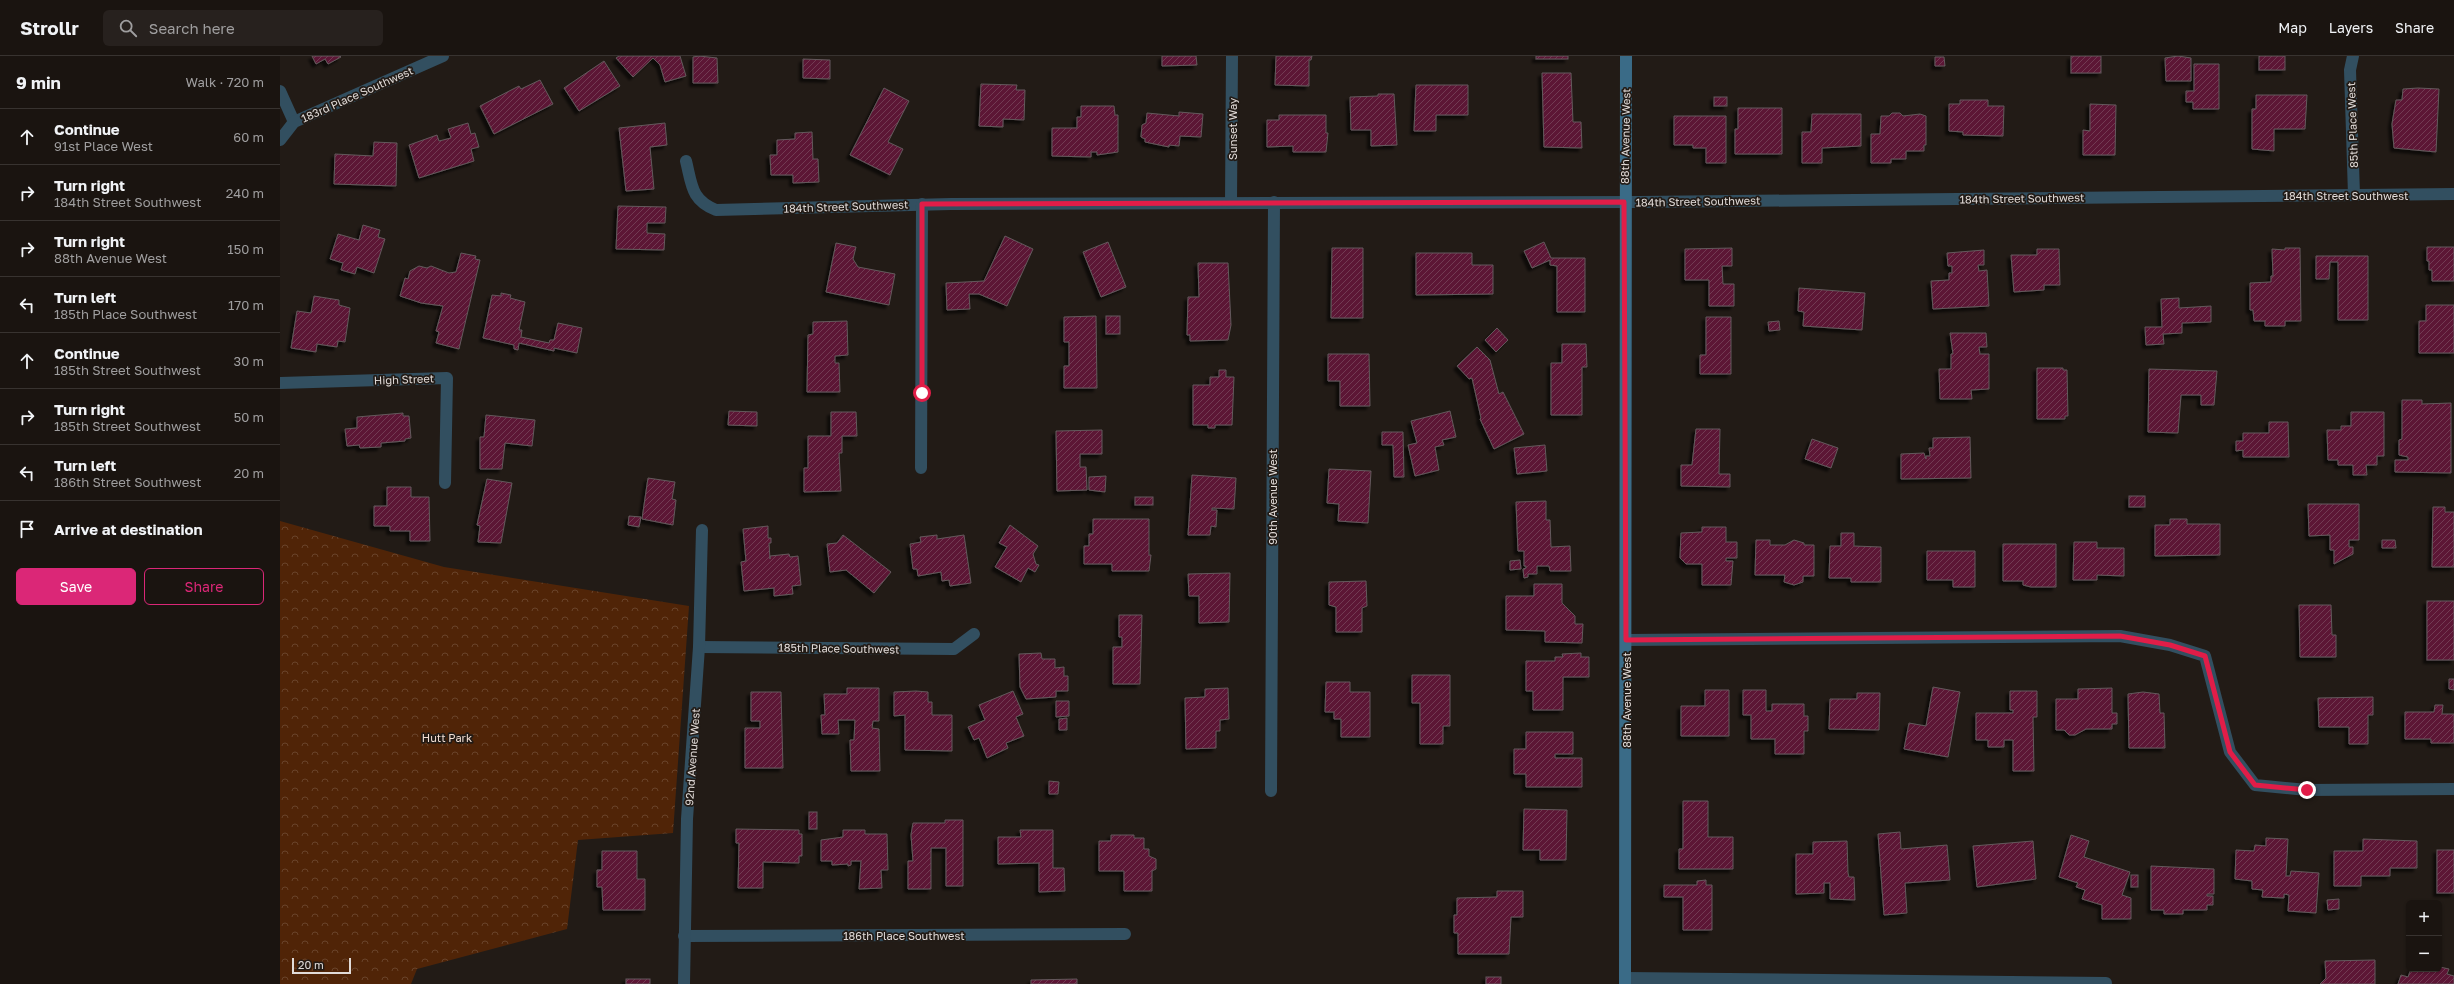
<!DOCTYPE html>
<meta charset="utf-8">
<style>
:root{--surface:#1a1410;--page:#27211e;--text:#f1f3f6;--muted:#9f9e9f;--line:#383330;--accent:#db2777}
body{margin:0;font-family:"Golos Text",sans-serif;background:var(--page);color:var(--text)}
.controls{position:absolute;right:12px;bottom:12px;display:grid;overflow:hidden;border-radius:6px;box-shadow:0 1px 3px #0004}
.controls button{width:36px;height:36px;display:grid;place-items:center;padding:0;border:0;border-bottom:1px solid var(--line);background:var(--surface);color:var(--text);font:20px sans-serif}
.scale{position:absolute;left:12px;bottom:10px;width:59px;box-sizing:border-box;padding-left:4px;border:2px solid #e1dbd8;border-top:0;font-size:11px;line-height:14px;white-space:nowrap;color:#e1dbd8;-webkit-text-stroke:3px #221b16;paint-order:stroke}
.stop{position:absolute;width:12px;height:12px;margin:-9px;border:3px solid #e11d48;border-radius:50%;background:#fff}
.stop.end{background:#e11d48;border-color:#fff;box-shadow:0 1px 4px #0008}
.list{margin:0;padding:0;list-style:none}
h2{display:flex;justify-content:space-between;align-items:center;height:52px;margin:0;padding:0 16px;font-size:17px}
h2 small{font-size:13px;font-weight:400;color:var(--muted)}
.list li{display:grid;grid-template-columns:26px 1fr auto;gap:12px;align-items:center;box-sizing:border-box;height:56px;padding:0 16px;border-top:1px solid var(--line)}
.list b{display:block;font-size:15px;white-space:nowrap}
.list p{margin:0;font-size:13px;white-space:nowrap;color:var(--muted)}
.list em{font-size:13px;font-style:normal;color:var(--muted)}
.actions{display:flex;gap:8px;padding:12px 16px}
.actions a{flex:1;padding:9px 0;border:1px solid var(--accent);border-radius:6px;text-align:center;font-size:14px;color:var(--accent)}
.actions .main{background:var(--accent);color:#fff}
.icon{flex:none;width:22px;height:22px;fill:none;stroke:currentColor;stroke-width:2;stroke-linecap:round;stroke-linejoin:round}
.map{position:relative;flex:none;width:2174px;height:928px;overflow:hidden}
header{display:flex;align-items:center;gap:24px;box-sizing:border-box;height:56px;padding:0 20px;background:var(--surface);border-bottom:1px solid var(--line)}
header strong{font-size:19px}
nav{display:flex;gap:22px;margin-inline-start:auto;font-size:14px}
.search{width:280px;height:36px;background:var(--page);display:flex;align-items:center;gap:10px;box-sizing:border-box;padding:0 14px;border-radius:6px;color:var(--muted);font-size:15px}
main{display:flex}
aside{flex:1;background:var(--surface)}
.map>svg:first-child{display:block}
</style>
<header>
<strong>Strollr</strong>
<div class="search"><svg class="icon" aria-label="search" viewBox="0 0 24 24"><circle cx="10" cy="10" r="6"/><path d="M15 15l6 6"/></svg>Search here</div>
<nav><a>Map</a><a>Layers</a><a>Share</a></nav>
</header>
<main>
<aside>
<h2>9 min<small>Walk · 720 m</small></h2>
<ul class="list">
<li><svg class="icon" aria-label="ahead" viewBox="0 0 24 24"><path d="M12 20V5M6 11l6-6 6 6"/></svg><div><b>Continue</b><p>91st Place West</p></div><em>60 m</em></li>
<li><svg class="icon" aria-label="right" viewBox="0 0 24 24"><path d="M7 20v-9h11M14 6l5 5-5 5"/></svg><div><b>Turn right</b><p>184th Street Southwest</p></div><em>240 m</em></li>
<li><svg class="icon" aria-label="right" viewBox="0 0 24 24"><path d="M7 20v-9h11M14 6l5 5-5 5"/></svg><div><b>Turn right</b><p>88th Avenue West</p></div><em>150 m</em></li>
<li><svg class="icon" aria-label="left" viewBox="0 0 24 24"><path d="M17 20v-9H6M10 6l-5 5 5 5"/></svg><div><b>Turn left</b><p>185th Place Southwest</p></div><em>170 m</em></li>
<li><svg class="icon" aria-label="ahead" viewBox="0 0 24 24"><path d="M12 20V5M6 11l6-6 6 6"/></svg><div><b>Continue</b><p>185th Street Southwest</p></div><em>30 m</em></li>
<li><svg class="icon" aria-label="right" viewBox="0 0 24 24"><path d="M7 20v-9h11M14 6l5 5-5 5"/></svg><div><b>Turn right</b><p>185th Street Southwest</p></div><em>50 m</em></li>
<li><svg class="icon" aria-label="left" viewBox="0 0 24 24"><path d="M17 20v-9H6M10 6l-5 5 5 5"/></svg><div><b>Turn left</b><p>186th Street Southwest</p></div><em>20 m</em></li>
<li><svg class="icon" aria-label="arrive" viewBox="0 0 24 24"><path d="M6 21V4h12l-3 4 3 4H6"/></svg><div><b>Arrive at destination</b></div></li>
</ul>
<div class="actions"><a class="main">Save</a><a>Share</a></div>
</aside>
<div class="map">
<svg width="2174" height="928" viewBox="0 0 2174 928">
<defs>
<pattern id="park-crowns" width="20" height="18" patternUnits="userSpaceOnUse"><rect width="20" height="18" fill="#502407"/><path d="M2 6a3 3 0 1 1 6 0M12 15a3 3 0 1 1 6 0" fill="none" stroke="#69432a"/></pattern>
<pattern id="building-hatch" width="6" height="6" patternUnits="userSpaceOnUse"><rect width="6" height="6" fill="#5b1935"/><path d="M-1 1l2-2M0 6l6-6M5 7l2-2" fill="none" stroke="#723a52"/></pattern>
<filter id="shadow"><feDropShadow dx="-3.5" dy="3.5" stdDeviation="1" flood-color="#0009"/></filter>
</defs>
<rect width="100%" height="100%" fill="#221b16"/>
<path fill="url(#park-crowns)" d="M0,465L164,511L409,550L393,777L298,784L287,873L137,913L131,928H0Z"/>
<g fill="url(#building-hatch)" stroke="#63595c" filter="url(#shadow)">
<path d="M32,0H60L61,1L48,8L45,3L36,8Z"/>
<path d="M339,0H400L406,20L385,26L380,9L373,2L353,21L336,2Z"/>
<path d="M419,0L437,2L438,27H413V1Z"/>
<path d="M882,0H916L917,9L882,10Z"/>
<path d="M996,0H1032L1031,4H1029V30L995,29Z"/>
<rect x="1256" y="0" width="32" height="3"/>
<rect x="1791" y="0" width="30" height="17"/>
<path d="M1898,0L1911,2V25H1886L1885,2Z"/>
<rect x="1979" y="0" width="26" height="14"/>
<path d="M1655,1H1664L1665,10H1655Z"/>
<path d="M523,3L550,4V23L523,22Z"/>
<path d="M324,5L340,30L299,55L284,32Z"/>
<path d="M1914,8H1939V53H1913V46H1906V35H1914Z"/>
<path d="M1262,17H1291L1293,66H1301L1302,92L1264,91Z"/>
<path d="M260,24L273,48L214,78L200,50L239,30L241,33Z"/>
<path d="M701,28L737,29L736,34H745L744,64L723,63V71L699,70Z"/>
<path d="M1136,29H1188V59H1156V75H1134Z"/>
<path d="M604,32L629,45L608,86L623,93L610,119L570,99Z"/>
<path d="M2138,32L2159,33L2156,96L2114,92L2112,68L2116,44H2122L2123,33Z"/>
<path d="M1098,38H1114L1117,89L1091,90V74H1071L1070,41L1098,40Z"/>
<path d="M1976,39H2027L2025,73H1994V95L1972,93V53H1976Z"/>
<rect x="1434" y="41" width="13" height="9"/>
<path d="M1680,44H1708V50H1724L1723,80L1683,79V76L1669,75V48H1680Z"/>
<path d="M1810,48L1836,49L1835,99H1803V74L1810,75Z"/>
<path d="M801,50H834L835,59H838V96L817,99V96H811V101L772,100V72H797V61H801Z"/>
<path d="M1458,52H1502V98H1455V73H1458Z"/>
<path d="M899,56L923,58L921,81L900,80L899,90L889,89V91L865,86V83L861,81L862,69L866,67L867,57L899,60Z"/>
<path d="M1612,57H1620L1623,60L1640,58L1646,60V89H1644V95H1626V103H1611V107H1591V78H1600L1601,60H1609Z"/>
<path d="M1532,58H1581V90L1542,92V107H1522V76H1531Z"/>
<path d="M999,59H1046V77H1048L1046,96H1013V90L987,91V64H999Z"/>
<path d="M1394,60H1446V107H1426V92H1413V89H1394Z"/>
<path d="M188,67L191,78L195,77L199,91L191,93L194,105L139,122L129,89L157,79L159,85L171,82L168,73Z"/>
<path d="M385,67L387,89L370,91L374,133L346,135L339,72Z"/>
<path d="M532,76L533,103H538L539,126L513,127V119H491L490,99H497V84L515,83V77Z"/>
<path d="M94,86L117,87L116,130L54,128L55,98L93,100Z"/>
<path d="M338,150L386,151L385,167H367V177L385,178L384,194L336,193Z"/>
<path d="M83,169L100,174L98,181L105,183L94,217L77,211L75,218L61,214L63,207L50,203L58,178L79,184Z"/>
<path d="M725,180L753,193L727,250L699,238H689L690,253L667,254L666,227L704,225Z"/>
<path d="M828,186L846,231L821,241L803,196Z"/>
<path d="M1264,186L1271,202H1305V256H1277V210L1270,209V204L1252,212L1244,195Z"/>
<path d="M556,187L576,191L573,203L578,211L615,218L609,249L546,236Z"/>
<path d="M2147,191H2174V225H2152V214H2149V205H2147Z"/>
<path d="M1052,192H1083V262H1051Z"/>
<path d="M1452,192V210H1442L1443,228H1454V250H1429V224H1405V193Z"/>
<path d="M2005,192H2020L2021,265H2005V270H1985V265H1974L1973,254H1970V227L1991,226V220H1993L1992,193L2005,194Z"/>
<path d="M1757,193H1779L1780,229H1764V234L1734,236L1731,199H1757Z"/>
<path d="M1704,194V209H1698L1699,215L1707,214L1709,250L1653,253L1651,225L1669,224V217H1672V210H1668L1667,197Z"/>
<path d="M181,197L196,200L195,203L200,204L179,293L156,287L159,276L156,275L163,250L141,247L120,240L125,222L128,223L130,215L139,210L147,212L151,210L169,217L176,216Z"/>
<path d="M1136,197H1192V209H1213V238L1136,239Z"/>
<path d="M2036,200H2088V264H2058V206H2050L2049,223H2036Z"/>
<path d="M918,207H948L951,269L948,284L910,285V279H907L908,241H919Z"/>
<path d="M1519,232L1585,237L1582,274L1523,270L1524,256L1518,255Z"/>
<path d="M221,237L231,239L230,242L245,246L239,274H242L241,281L269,287L270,284H274L278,267L302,272L297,297L274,292V295L239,287L238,294L234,293V289L203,282L212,239L221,240Z"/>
<path d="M34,240L59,244V249L70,252L65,286L58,285L57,291L37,288L36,296L11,292L17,255L31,257Z"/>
<path d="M1899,242V252L1931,250V266L1902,267V277L1883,278L1884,288L1866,289L1865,271H1882L1881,243Z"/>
<path d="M2146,249H2174V297H2139V265H2146Z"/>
<path d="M816,260L817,332H784V310H789V286H784V261Z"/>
<rect x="826" y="260" width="14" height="18"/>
<path d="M1426,261H1451V318H1420V299H1426Z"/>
<path d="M567,265L568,299L555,300V307H559L560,336H527L528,279L533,278V266Z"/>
<path d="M1499,265L1500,274L1489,275L1488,266Z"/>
<path d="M1217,272L1228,284L1216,296L1205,284Z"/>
<path d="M1670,277H1706L1707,291H1699L1700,298H1709V333L1691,334L1692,343H1660L1659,313H1671V298H1673Z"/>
<path d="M1282,288H1306L1307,311H1302V359H1271V307H1282Z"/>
<path d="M1197,291L1210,304L1219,338L1223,336L1244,378L1214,393L1200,363L1201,362L1192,322L1189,323L1177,310Z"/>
<path d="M1048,298H1089L1090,350H1060V325H1048Z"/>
<path d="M1757,312H1783V314H1787L1788,360H1785V363H1757Z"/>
<path d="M1869,313L1937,315L1934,349H1921V339H1901L1898,377L1868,376Z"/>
<path d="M939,314H946V321H954L952,369H935V372H928V369H913V329H930V321H939Z"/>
<path d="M2122,344H2142V348L2171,347V417L2115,416V404H2128V401L2119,399V384L2122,383Z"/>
<path d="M449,355L477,356V370L448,369Z"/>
<path d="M1170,355L1176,381L1162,384L1164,389L1155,391L1159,414L1135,420L1128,389L1137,387L1131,365Z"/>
<path d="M551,356H576L577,380H562V397H559L561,435L524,436V412H528V380H551Z"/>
<path d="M2071,356H2104V400H2097V409H2086L2087,419H2073V409H2058V404H2048L2047,374H2061V370H2071Z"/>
<path d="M123,357V360H129L131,382L125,383V385L101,387V391L80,392L79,389L67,390L65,373L77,372V361Z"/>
<path d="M206,359L255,364L252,390L225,387L222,413H200V381H204Z"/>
<path d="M1989,366H2008L2009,401H1963V394L1956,395V385H1963V377H1989Z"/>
<path d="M1416,373H1440L1439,418H1450V431L1401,430V409H1412Z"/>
<path d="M822,374V398H800V411H806L807,434L777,435L776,375Z"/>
<path d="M1102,376H1123L1124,421H1114L1113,389H1102Z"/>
<path d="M1690,381L1691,422L1621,423V398L1644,397L1646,403V400H1650L1649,392H1653V382Z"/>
<path d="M1532,383L1558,392L1551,412L1525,403Z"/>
<path d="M1265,389L1267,415L1237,418L1234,392Z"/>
<path d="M1049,413L1091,415L1088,467L1058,465L1059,448L1047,447Z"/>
<path d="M912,419L956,422L954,453L932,452V454H937L936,471L931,470L930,479H908Z"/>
<path d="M826,420L825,436L809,434V421Z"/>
<path d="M368,422L395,426L392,443L396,444L393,469L362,463Z"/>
<path d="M207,423L232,427L221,487L198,486L200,470L197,469Z"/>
<path d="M107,431H131V441H149L150,485H130V475H110V470H94V450H107Z"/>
<rect x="1849" y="440" width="16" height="11"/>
<rect x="855" y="441" width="18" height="8"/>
<path d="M1266,445V464H1270L1271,491L1290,490L1291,515H1270L1269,510H1257V518H1248V521L1244,522L1243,513L1246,512V510H1244V495H1238L1236,446Z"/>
<path d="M2028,448H2079V484H2069V491H2073V498L2054,508V494H2050V479L2029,480Z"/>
<path d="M2153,451H2165V456H2174V511H2152Z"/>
<path d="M349,460L361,461L359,471L348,469Z"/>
<path d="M813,463H869V499H871L869,515H832V508H804V490H809V478H813Z"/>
<path d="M1890,463H1907V468H1940V499L1875,500V469H1890Z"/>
<path d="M730,469L758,490L753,498L756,508L759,509L755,516L748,512L741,526L715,511L727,491L719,487Z"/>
<path d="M488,470V482H491V487H489L490,503V500L509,498L510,501L518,500L521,529L512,530L513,538L494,540V532L464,535L461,506L466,505L463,473Z"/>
<path d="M1422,471H1446V486H1457V502H1446V505H1453L1451,529H1422V508H1406L1400,502L1401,477L1422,476Z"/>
<path d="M1561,477H1574V490L1601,491V526H1571V522H1549L1550,490H1561Z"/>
<path d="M563,479L611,516L594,537L566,514L550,516L547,488L557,487Z"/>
<path d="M657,479V483L684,479L691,527L670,530L669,524L662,525L661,516L638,520L637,513H633L630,488L641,486L640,481Z"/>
<path d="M1476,484H1490V489H1505L1514,484L1524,487V489H1534V520H1523V526L1514,529L1504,526L1505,519H1475Z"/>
<path d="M2102,484H2115L2116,492H2102Z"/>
<path d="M1794,486H1817V492H1844V520L1817,519V524H1793Z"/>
<path d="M1723,488H1776V531H1751L1743,529V525H1723Z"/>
<path d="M1647,495H1695V531H1673V524H1647Z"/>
<path d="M1240,504L1241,513L1230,514V505Z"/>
<path d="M950,517L949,566L919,567V540H909L908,518Z"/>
<path d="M1086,525L1087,550L1082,552V576H1056V551L1049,549V526Z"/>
<path d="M1254,528H1282V547L1295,560V568H1303L1302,587L1265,586V575L1226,574V540H1254Z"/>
<rect x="2147" y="545" width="27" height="59"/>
<path d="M2019,549H2051L2052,579H2056V601H2020Z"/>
<path d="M839,559H862L860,628H833V591H842V581H839Z"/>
<path d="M761,597L762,603H775V612L784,611V620H788V635H776V641L746,643L740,631L739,598Z"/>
<path d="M1301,597V601H1309V621H1283V654H1253V635H1246V605H1275V601H1283L1282,598Z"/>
<path d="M1132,619H1170V670H1163V688H1140V647H1132Z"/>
<path d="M2169,623H2174V634L2169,633Z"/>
<path d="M1046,626H1070V636H1090V681H1061V663H1054V656H1045Z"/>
<path d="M1653,631L1680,636L1668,701L1624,693L1629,667L1646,670Z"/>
<path d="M567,632H599V665H593L592,672L599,673L600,715H571L570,684H574L575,664H558L559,678H542L541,659H545L544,638H567Z"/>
<path d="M948,632L949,663L940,664V675H936V692L906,693L905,642L925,641V633Z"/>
<path d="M1832,632V657H1837V668H1832V673H1806L1795,679H1789L1784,674H1776V643H1798V633Z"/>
<path d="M1425,634H1449V680H1401V650H1425Z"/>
<path d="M1463,634H1486V655H1492V648H1524V660H1528V675H1524V698H1495V683H1471V659H1463Z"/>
<path d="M636,635L648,636V646H652V659H672V695L625,694V659L614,660V636Z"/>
<path d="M733,635L743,658L736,661L744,680L726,687L728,692L707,702L699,682L694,684L688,671L705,664L699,649Z"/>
<path d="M1730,635H1757V661H1753L1754,715H1733V684H1724V691H1708V684H1696V657H1733V654H1730Z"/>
<path d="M471,636H501L503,712H465V672H480V665H471Z"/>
<path d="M1863,636L1879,638L1880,657H1884L1885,692H1849L1848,638Z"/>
<path d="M1577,637H1600L1599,674L1549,673L1550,643H1577Z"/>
<path d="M2093,641V659H2088V688H2069V671H2039L2038,642Z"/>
<path d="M776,645H789V660L776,661Z"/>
<path d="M2155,649H2163L2162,658H2174V687H2151V683H2125V656H2154Z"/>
<path d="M787,662V674H779V663Z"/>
<path d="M1246,676H1293V698H1275V702H1302V731H1246V718H1234V693H1246Z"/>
<path d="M769,725L779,726L778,738H769Z"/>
<path d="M1403,745H1428V781H1453V813H1399V793H1403Z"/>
<path d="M1244,753L1287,754L1286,804H1260V794H1243Z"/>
<rect x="529" y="756" width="8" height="17"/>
<path d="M665,764H683V830H666V792H651V833H628V805H633L631,779L633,767H665Z"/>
<path d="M456,773L519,774V778H522V800H519V807L483,806V832H458L459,787H456Z"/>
<path d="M563,774H585V778H607L608,814H601L602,832L579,833L581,805H571V809L568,810V808L552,809V805H541V784L563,781Z"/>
<path d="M740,774H773V812H784L785,835L759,836V807L718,808V781H741Z"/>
<path d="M1620,776L1621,793L1667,789L1670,824L1625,827L1627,857L1604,859L1598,778Z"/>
<path d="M831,779H854V782H864V793H869V800L876,803V813L872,815V835H844V815H819V785H831Z"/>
<path d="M1791,779L1809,785L1804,801L1850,816L1842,839L1851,842V863H1822V849L1802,843L1805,834L1796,831L1798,827L1779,821Z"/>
<path d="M1986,782L2008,783L2006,820H2010L2011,815L2039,817L2036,857L2008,855L2009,839L2004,838V842L1982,841L1983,834L1972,833V825L1955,823L1956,794L1974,795L1975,789L1986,790Z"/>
<path d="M2083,783L2137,785V812H2110V820H2081V830H2054V795H2083Z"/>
<path d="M1567,785L1568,817L1569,821H1574L1575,844L1550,843V827H1544V837L1516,838V798H1533V786Z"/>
<path d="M1753,785L1756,823L1697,831L1693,790Z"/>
<rect x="2157" y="794" width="17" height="43"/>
<path d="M322,795H357V823H365V854H323L322,831H317V814H322Z"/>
<path d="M1871,810L1934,813V838H1927V840H1933V849H1927V854H1903V858H1884V854H1871Z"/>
<rect x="1851" y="819" width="7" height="12"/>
<path d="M1426,824V829H1432V874H1403V841H1384V829H1417V825Z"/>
<path d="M1217,835H1243V861H1231L1229,898H1178V877H1174V859H1177V842L1217,841Z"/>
<path d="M2059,843V853L2048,854L2047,844Z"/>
<path d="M2095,904V928H2040L2046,922L2045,905Z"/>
<path d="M2159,907L2160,911L2169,913L2167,918L2174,920V928H2118L2121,919L2128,921L2131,913H2159Z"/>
<rect x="1206" y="921" width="15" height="7"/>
<rect x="346" y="923" width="24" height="5"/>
<path d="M797,923V928H751V924Z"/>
</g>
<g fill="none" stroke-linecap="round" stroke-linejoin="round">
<g stroke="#324f60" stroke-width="12">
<path d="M2073,0L2070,14L2074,139"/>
<path d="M0,35L14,66"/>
<path d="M0,84L14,66L163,0"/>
<path d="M406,105C412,129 411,144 436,154L671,148L1360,146L2174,138"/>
<path d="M951,146L952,0"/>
<path d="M0,327L167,322L165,427"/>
<path d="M641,412L642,148"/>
<path d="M1347,584L1840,580L1890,589L1925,600L1950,696L1975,729L2027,734L2174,733"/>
<path d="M419,591L674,593L694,578"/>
<path d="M991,735L994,146"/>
<path d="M404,880L845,878"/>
<path d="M1345,922L1826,927"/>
<path d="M404,928L407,763L419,591L422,474"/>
</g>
<path stroke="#3a6b87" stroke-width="12" d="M1345,928L1346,0"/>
</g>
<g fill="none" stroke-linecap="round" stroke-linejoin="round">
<path stroke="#e11d48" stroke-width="5" d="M642,337V148L1344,146L1346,584L1840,580L1890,589L1925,600L1950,696L1975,729L2027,734"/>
</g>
<g text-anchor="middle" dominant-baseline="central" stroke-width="3.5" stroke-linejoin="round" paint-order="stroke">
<g font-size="11" fill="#e1dbd8" stroke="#221b16">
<text transform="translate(77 38) rotate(-24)">183rd Place Southwest</text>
<text transform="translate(2072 69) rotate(-92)">85th Place West</text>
<text transform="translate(952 73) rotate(-90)">Sunset Way</text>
<text transform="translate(1345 80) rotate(-89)">88th Avenue West</text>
<text x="2066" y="139">184th Street Southwest</text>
<text transform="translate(1742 142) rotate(-1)">184th Street Southwest</text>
<text transform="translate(1418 145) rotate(-1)">184th Street Southwest</text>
<text transform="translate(566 150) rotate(-2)">184th Street Southwest</text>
<text transform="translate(124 323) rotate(-2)">High Street</text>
<text transform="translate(992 441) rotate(-90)">90th Avenue West</text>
<text transform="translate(559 592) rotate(1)">185th Place Southwest</text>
<text transform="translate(1346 644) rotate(-90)">88th Avenue West</text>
<text transform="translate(412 701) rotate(-86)">92nd Avenue West</text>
<text x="624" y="879">186th Place Southwest</text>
</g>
<g font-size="11" fill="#f1ddd2" stroke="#221b16">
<text x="167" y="681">Hutt Park</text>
</g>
</g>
</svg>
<div class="controls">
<button>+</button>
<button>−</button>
</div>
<div class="scale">20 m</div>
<div class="stop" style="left:642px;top:337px"></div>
<div class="stop end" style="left:2027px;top:734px"></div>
</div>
</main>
